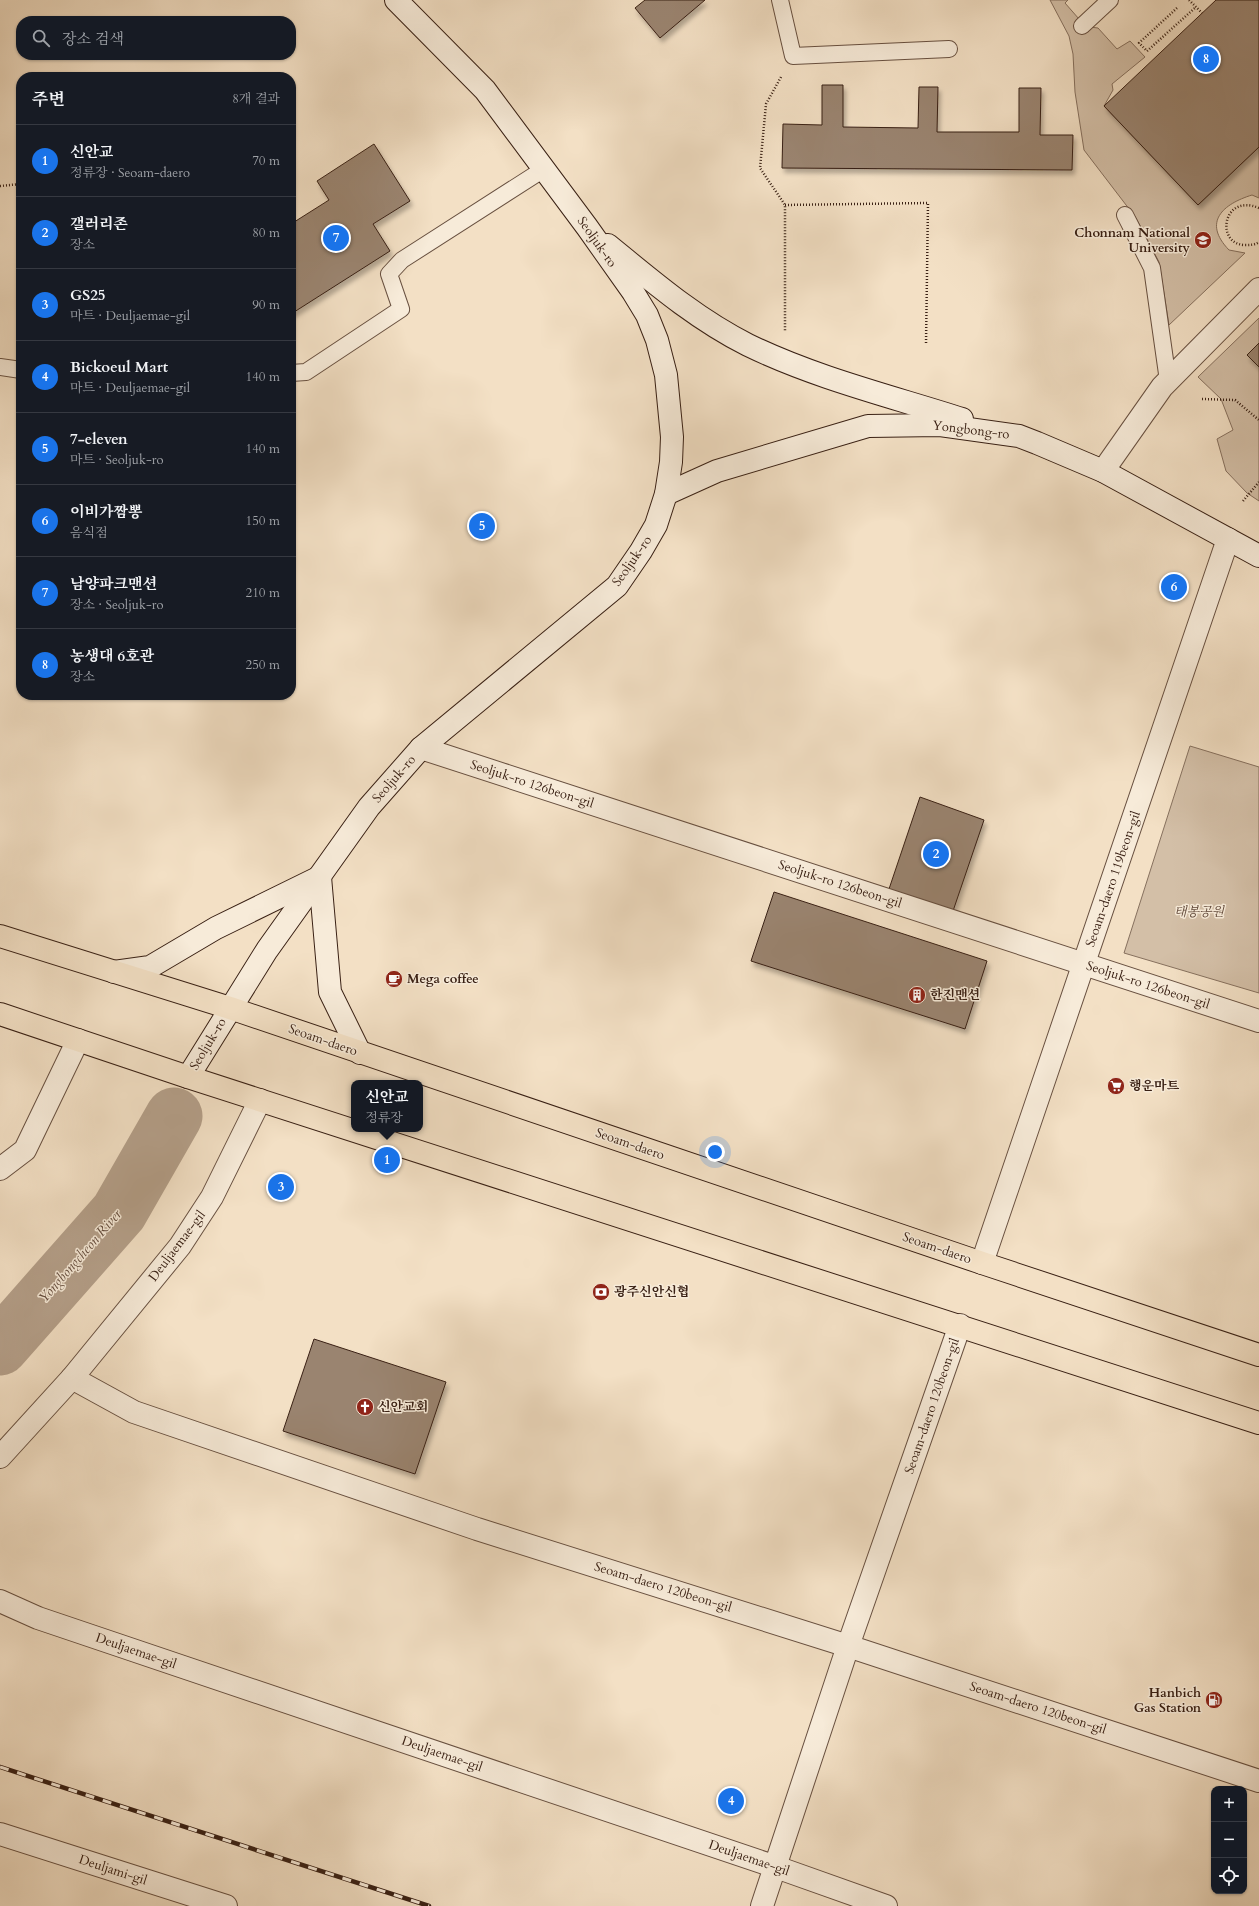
<!DOCTYPE html>
<html lang="ko">
<meta charset="utf-8">
<style>
:root{--surface:#171b24;--page:#20242c;--text:#f1f3f6;--muted:#9ea1a6;--line:#363941;--accent:#1a73e8}
body{margin:0;font-family:Cardo,"Noto Serif KR",serif;background:var(--page);color:var(--text)}
.controls{position:absolute;right:12px;bottom:12px;display:grid;overflow:hidden;border-radius:8px;box-shadow:0 1px 3px #0004}
.controls button{width:36px;height:36px;display:grid;place-items:center;padding:0;border:0;border-bottom:1px solid var(--line);background:var(--surface);color:var(--text);font:20px sans-serif}
.you{position:absolute;left:715px;top:1152px;width:14px;height:14px;margin:-10px;border:3px solid #fff;border-radius:50%;background:#1a73e8;box-shadow:0 0 0 6px #1a73e833}
.badge{display:grid;place-items:center;width:26px;height:26px;border-radius:50%;background:var(--accent);color:#fff;font-size:13px;font-weight:700}
.pin{position:absolute;translate:-50% -50%;border:2px solid #fff;box-shadow:0 1px 4px #0006}
.popup{position:absolute;left:351px;top:1080px;width:72px;height:52px;box-sizing:border-box;display:grid;place-content:center;border-radius:8px;background:var(--surface);filter:drop-shadow(0 1px 3px #0005);font-size:13px;white-space:nowrap;color:var(--muted)}
.popup b{font-size:15px;color:var(--text)}
.popup::after{content:'';position:absolute;left:50%;top:100%;margin-left:-8px;border:8px solid transparent;border-top-color:var(--surface)}
.list{margin:0;padding:0;list-style:none}
h2{display:flex;justify-content:space-between;align-items:center;height:52px;margin:0;padding:0 16px;font-size:17px}
h2 small{font-size:13px;font-weight:400;color:var(--muted)}
.list li{display:grid;grid-template-columns:26px 1fr auto;gap:12px;align-items:center;box-sizing:border-box;height:72px;padding:0 16px;border-top:1px solid var(--line)}
.list b{display:block;font-size:15px;white-space:nowrap}
.list p{margin:0;font-size:13px;white-space:nowrap;color:var(--muted)}
.list em{font-size:13px;font-style:normal;color:var(--muted)}
.icon{flex:none;width:22px;height:22px;fill:none;stroke:currentColor;stroke-width:2;stroke-linecap:round;stroke-linejoin:round}
.map{position:relative;flex:none;width:1259px;height:1906px;overflow:hidden}
.search{position:absolute;background:var(--surface);box-shadow:0 1px 3px #0004;left:16px;top:16px;width:280px;height:44px;display:flex;align-items:center;gap:10px;box-sizing:border-box;padding:0 14px;border-radius:16px;color:var(--muted);font-size:15px}
.panel{position:absolute;background:var(--surface);box-shadow:0 1px 3px #0004;left:16px;top:72px;width:280px;height:628px;border-radius:16px}
.map>svg:first-child{display:block}
</style>
<div class="map">
<svg width="1259" height="1906" viewBox="0 0 1259 1906">
<defs>
<filter id="shadow"><feDropShadow dx="2.5" dy="4.5" stdDeviation="2" flood-color="#0004"/></filter>
</defs>
<rect width="100%" height="100%" fill="#f3e0c5"/>
<filter id="stains"><feTurbulence type="fractalNoise" baseFrequency=".005" numOctaves="4"/><feColorMatrix values="0 0 0 0 .2 0 0 0 0 .09 0 0 0 0 .02 0 0 0 .5 -.17"/></filter>
<radialGradient id="worn" r=".72"><stop offset=".6" stop-color="#630" stop-opacity="0"/><stop offset="1" stop-color="#630" stop-opacity=".3"/></radialGradient>
<g fill="#d3bfa7" stroke="#86705e">
<path d="M1050,0H1068L1065,3L1079,19L1082,26L1098,28L1117,49L1130,41L1145,57L1112,84L1113,90L1104,106L1198,205L1259,147V198L1252,195C1223,204 1202,222 1229,250L1245,253L1169,325L1159,262L1136,218L1084,150L1075,92L1073,54L1069,36Z"/>
<path d="M1259,318V501L1247,493L1226,471L1217,439L1233,430L1221,399L1198,377Z"/>
<path d="M1190,746L1259,767V993L1124,953Z"/>
</g>
<g fill="none" stroke-linecap="round" stroke-linejoin="round">
<path stroke="#b49f89" stroke-width="57" d="M0,1347L119,1212L174,1116"/>
</g>
<g fill="#9a8470" stroke="#392014" filter="url(#shadow)">
<path d="M645,0H705L660,38L635,8Z"/>
<path d="M1216,0H1259V147L1198,205L1104,106Z"/>
<path d="M822,85H843V127L918,128L919,87H938L937,132H1019V88H1041L1040,135H1073L1072,170L782,168L783,124L822,125Z"/>
<path d="M374,144L410,201L373,224L390,251L291,314V224L329,200L317,181Z"/>
<path d="M1259,343V367L1247,355Z"/>
<path d="M920,797L984,820L953,911L889,889Z"/>
<path d="M774,892L987,961L965,1029L751,961Z"/>
<path d="M314,1339L446,1382L415,1474L283,1431Z"/>
</g>
<g fill="none" stroke-linecap="round" stroke-linejoin="round">
<defs>
<g id="service">
<path d="M780,0L793,56L949,49"/>
<path d="M1082,26L1110,0"/>
<path d="M1125,215L1152,268L1168,381"/>
<path d="M0,367L21,370"/>
<path d="M291,373L306,372L401,309L389,274L402,260L544,169"/>
</g>
<g id="minor">
<path d="M1103,471L1162,387L1259,289"/>
<path d="M421,748L1259,1021"/>
<path d="M0,1169L25,1150L78,1040"/>
<path d="M982,1263L1228,539"/>
<path d="M72,1378L134,1412L477,1529L848,1646L1259,1781"/>
<path d="M0,1457L72,1378L180,1246L212,1197L260,1100"/>
<path d="M0,1601L38,1618L776,1867L886,1906"/>
<path d="M0,1834L226,1906"/>
<path d="M762,1906L848,1646L960,1325"/>
</g>
<g id="secondary">
<path d="M608,245C652,281 696,319 748,345C816,378 890,396 962,419"/>
<path d="M666,494L717,471L868,426L940,425L1019,436L1037,443L1103,471L1259,556"/>
<path d="M114,972L150,967L216,928L320,877L330,992L360,1053"/>
<path d="M188,1077L267,950L369,807L421,748L617,586L641,551L656,525L666,494L671,462L672,437L666,375L657,340L647,315L633,292L587,227L485,90L396,0"/>
</g>
<g id="primary">
<path d="M0,936L230,1008L982,1263L1259,1355"/>
<path d="M0,1014L188,1077L1259,1423"/>
</g>
</defs>
<use href="#service" stroke="#685040" stroke-width="18"/>
<use href="#minor" stroke="#685040" stroke-width="24"/>
<use href="#secondary" stroke="#392014" stroke-width="24"/>
<use href="#primary" stroke="#392014" stroke-width="24"/>
<g stroke="#392014" stroke-width="2.5" stroke-dasharray="1 2" stroke-linecap="butt">
<path d="M1189,0L1202,13"/>
<path d="M1177,8L1139,43L1147,51L1196,7"/>
<path d="M781,77L766,104L760,168L785,205V331"/>
<path d="M0,186L21,184"/>
<path d="M785,205L928,203L926,344"/>
<path d="M1259,208C1223,193 1215,243 1244,245C1250,245 1255,245 1259,242"/>
<path d="M1202,399L1235,400L1259,420"/>
<path d="M1243,501L1259,482"/>
</g>
<use href="#service" stroke="#f7ebd9" stroke-width="16"/>
<use href="#minor" stroke="#f7ebd9" stroke-width="22"/>
<use href="#secondary" stroke="#f7ebd9" stroke-width="22"/>
<use href="#primary" stroke="#f3e0c5" stroke-width="22"/>
<defs>
<path id="rail" d="M0,1767L429,1906"/>
</defs>
<use href="#rail" stroke="#392014" stroke-width="4.5"/>
<use href="#rail" stroke="#f7ebd9" stroke-width="3" stroke-dasharray="9" stroke-linecap="butt"/>
</g>
<defs>
<symbol id="university-disc" viewBox="-11 -11 22 22"><circle r="9.5" fill="#8f2418" stroke="#f7ebd9"/><path d="M0-5L7-2L0 1L-7-2ZM-4 1L0 2.5L4 1V4Q0 6-4 4Z" fill="#fff"/></symbol>
<symbol id="cafe-disc" viewBox="-11 -11 22 22"><circle r="9.5" fill="#8f2418" stroke="#f7ebd9"/><path d="M-5.5-4.5H6V0H3Q3 3.5 0 3.5H-2.5Q-5.5 3.5-5.5 0ZM3-3.2v2h1.7v-2ZM-6 4.5H4V6H-6Z" fill="#fff"/></symbol>
<symbol id="building-disc" viewBox="-11 -11 22 22"><circle r="9.5" fill="#8f2418" stroke="#f7ebd9"/><path d="M-4-6H4V6H1V3H-1V6H-4ZM-2.5-4.3h1.7v1.8h-1.7ZM.8-4.3h1.7v1.8H.8ZM-2.5-1h1.7V.8h-1.7ZM.8-1h1.7V.8H.8Z" fill="#fff"/></symbol>
<symbol id="supermarket-disc" viewBox="-11 -11 22 22"><circle r="9.5" fill="#8f2418" stroke="#f7ebd9"/><path d="M-6-5.5h2.5l.6 2H6L4.5 2H-2.5L-4.4-4H-6ZM-1.5 3.2a1.3 1.3 0 1 0 .1 0ZM3 3.2a1.3 1.3 0 1 0 .1 0Z" fill="#fff"/></symbol>
<symbol id="bank-disc" viewBox="-11 -11 22 22"><circle r="9.5" fill="#8f2418" stroke="#f7ebd9"/><path d="M-6-4H6V4H-6ZM0-2.3a2.3 2.3 0 1 0 0 4.6a2.3 2.3 0 1 0 0-4.6Z" fill="#fff"/></symbol>
<symbol id="church-disc" viewBox="-11 -11 22 22"><circle r="9.5" fill="#8f2418" stroke="#f7ebd9"/><path d="M-1.2-6h2.4v3.5h3.3v2.4h-3.3V6h-2.4V-.1h-3.3v-2.4h3.3Z" fill="#fff"/></symbol>
<symbol id="fuel-disc" viewBox="-11 -11 22 22"><circle r="9.5" fill="#8f2418" stroke="#f7ebd9"/><path d="M-5.5-6h7V0h2V4h1.3V-2.5L3-4.5l.8-.8L6-3V5H2.5V1h-1V6h-7ZM-4.2-4.7v3.2H.2V-4.7Z" fill="#fff"/></symbol>
</defs>
<g fill-rule="evenodd">
<use href="#university-disc" x="1193" y="230" width="20" height="20"/>
<use href="#cafe-disc" x="384" y="969" width="20" height="20"/>
<use href="#building-disc" x="907" y="985" width="20" height="20"/>
<use href="#supermarket-disc" x="1106" y="1076" width="20" height="20"/>
<use href="#bank-disc" x="591" y="1282" width="20" height="20"/>
<use href="#church-disc" x="355" y="1397" width="20" height="20"/>
<use href="#fuel-disc" x="1204" y="1690" width="20" height="20"/>
</g>
<g text-anchor="middle" dominant-baseline="central" stroke-width="3" stroke-linejoin="round" paint-order="stroke">
<g font-size="13" font-weight="bold" fill="#392014" stroke="#f7ebd9" text-anchor="start">
<text x="1190" y="233" text-anchor="end">Chonnam National<tspan x="1190" dy="15">University</tspan></text>
<text x="407" y="979">Mega coffee</text>
<text x="930" y="995">한진맨션</text>
<text x="1129" y="1086">행운마트</text>
<text x="614" y="1292">광주신안신협</text>
<text x="378" y="1407">신안교회</text>
<text x="1201" y="1693" text-anchor="end">Hanbich<tspan x="1201" dy="15">Gas Station</tspan></text>
</g>
<g font-size="13" fill="#392014" stroke="#f7ebd9">
<text transform="translate(597 242) rotate(55)">Seoljuk-ro</text>
<text transform="translate(971 430) rotate(7)">Yongbong-ro</text>
<text transform="translate(632 561) rotate(-55)">Seoljuk-ro</text>
<text transform="translate(394 779) rotate(-49)">Seoljuk-ro</text>
<text transform="translate(532 784) rotate(18)">Seoljuk-ro 126beon-gil</text>
<text transform="translate(1113 879) rotate(-71)">Seoam-daero 119beon-gil</text>
<text transform="translate(840 884) rotate(18)">Seoljuk-ro 126beon-gil</text>
<text transform="translate(1148 985) rotate(18)">Seoljuk-ro 126beon-gil</text>
<text transform="translate(323 1040) rotate(19)">Seoam-daero</text>
<text transform="translate(208 1044) rotate(-59)">Seoljuk-ro</text>
<text transform="translate(630 1144) rotate(19)">Seoam-daero</text>
<text transform="translate(177 1246) rotate(-53)">Deuljaemae-gil</text>
<text transform="translate(937 1248) rotate(19)">Seoam-daero</text>
<text transform="translate(932 1406) rotate(-71)">Seoam-daero 120beon-gil</text>
<text transform="translate(663 1587) rotate(17)">Seoam-daero 120beon-gil</text>
<text transform="translate(136 1651) rotate(19)">Deuljaemae-gil</text>
<text transform="translate(1038 1708) rotate(18)">Seoam-daero 120beon-gil</text>
<text transform="translate(442 1754) rotate(19)">Deuljaemae-gil</text>
<text transform="translate(749 1858) rotate(19)">Deuljaemae-gil</text>
<text transform="translate(113 1870) rotate(18)">Deuljami-gil</text>
</g>
<g font-size="13" font-style="italic" fill="#604839" stroke="#f7ebd9">
<text x="1199" y="912">태봉공원</text>
</g>
<g font-size="14" font-style="italic" fill="#644c3d" stroke="#f7ebd9">
<text transform="translate(80 1256) rotate(-49)">Yongbongcheon River</text>
</g>
</g>
<rect width="100%" height="100%" filter="url(#stains)"/>
<rect width="100%" height="100%" fill="url(#worn)"/>
</svg>
<div class="controls">
<button>+</button>
<button>−</button>
<button><svg class="icon" aria-label="locate" viewBox="0 0 24 24"><circle cx="12" cy="12" r="6"/><path d="M12 2v4M12 18v4M2 12h4M18 12h4"/></svg></button>
</div>
<div class="you"></div>
<div class="pin badge" style="left:387px;top:1160px">1</div>
<div class="popup"><b>신안교</b>정류장</div>
<div class="pin badge" style="left:936px;top:854px">2</div>
<div class="pin badge" style="left:281px;top:1187px">3</div>
<div class="pin badge" style="left:731px;top:1801px">4</div>
<div class="pin badge" style="left:482px;top:526px">5</div>
<div class="pin badge" style="left:1174px;top:587px">6</div>
<div class="pin badge" style="left:336px;top:238px">7</div>
<div class="pin badge" style="left:1206px;top:59px">8</div>
<div class="search"><svg class="icon" aria-label="search" viewBox="0 0 24 24"><circle cx="10" cy="10" r="6"/><path d="M15 15l6 6"/></svg>장소 검색</div>
<section class="panel">
<h2>주변<small>8개 결과</small></h2>
<ul class="list">
<li><span class="badge">1</span><div><b>신안교</b><p>정류장 · Seoam-daero</p></div><em>70 m</em></li>
<li><span class="badge">2</span><div><b>갤러리존</b><p>장소</p></div><em>80 m</em></li>
<li><span class="badge">3</span><div><b>GS25</b><p>마트 · Deuljaemae-gil</p></div><em>90 m</em></li>
<li><span class="badge">4</span><div><b>Bickoeul Mart</b><p>마트 · Deuljaemae-gil</p></div><em>140 m</em></li>
<li><span class="badge">5</span><div><b>7-eleven</b><p>마트 · Seoljuk-ro</p></div><em>140 m</em></li>
<li><span class="badge">6</span><div><b>이비가짬뽕</b><p>음식점</p></div><em>150 m</em></li>
<li><span class="badge">7</span><div><b>남양파크맨션</b><p>장소 · Seoljuk-ro</p></div><em>210 m</em></li>
<li><span class="badge">8</span><div><b>농생대 6호관</b><p>장소</p></div><em>250 m</em></li>
</ul>
</section>
</div>
